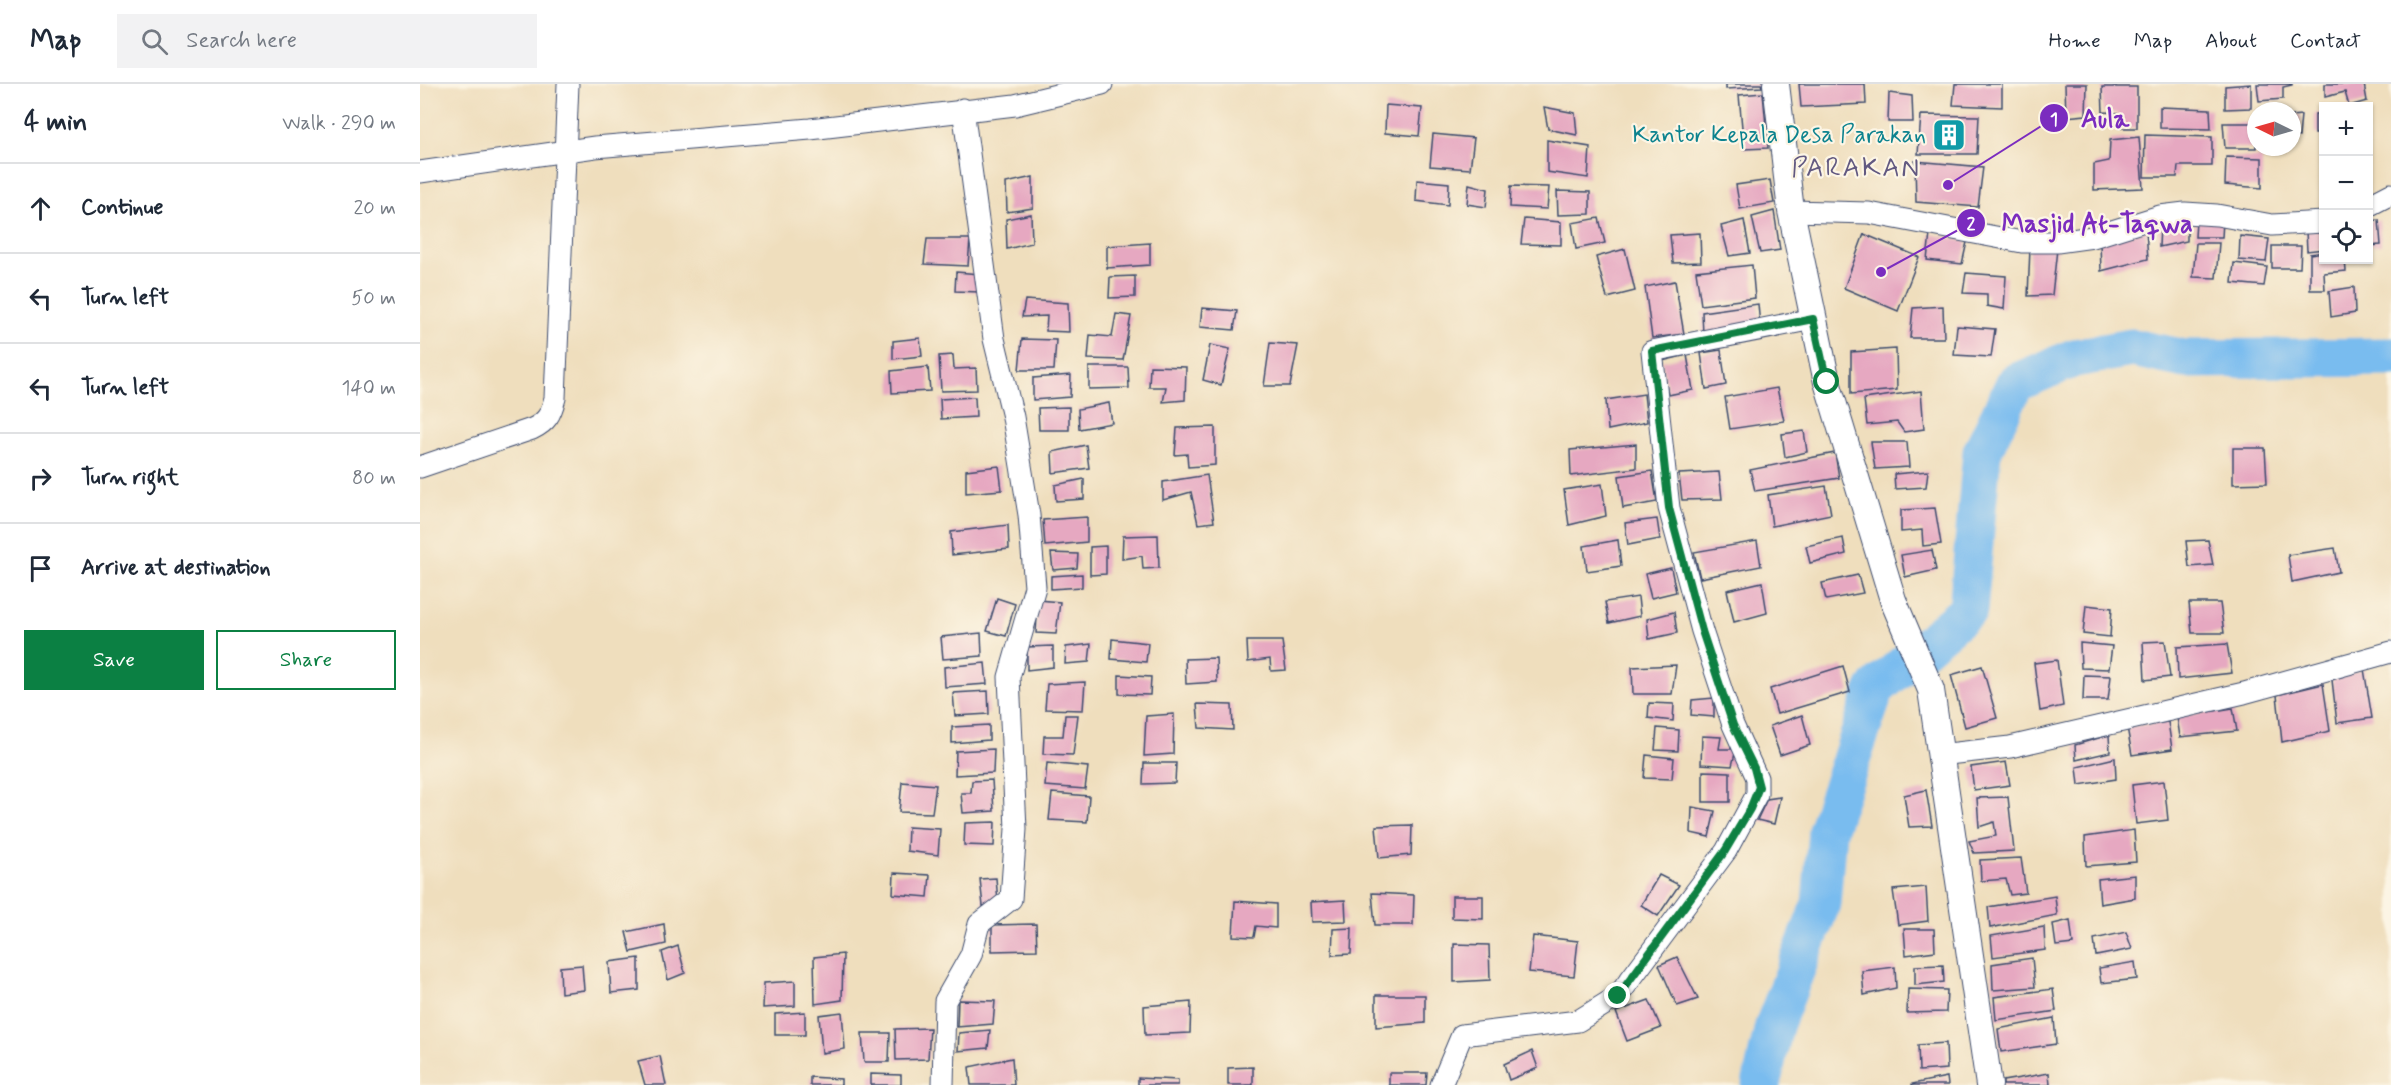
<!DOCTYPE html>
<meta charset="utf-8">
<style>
:root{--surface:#fff;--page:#f2f2f3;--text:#1f2937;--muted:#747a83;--line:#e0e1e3;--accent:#0b8043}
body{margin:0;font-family:Mynerve,sans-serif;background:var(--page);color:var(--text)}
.controls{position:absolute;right:18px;top:18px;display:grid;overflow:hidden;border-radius:0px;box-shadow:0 2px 4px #0004}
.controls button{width:54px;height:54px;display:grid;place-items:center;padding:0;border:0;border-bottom:2px solid var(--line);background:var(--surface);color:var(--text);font:30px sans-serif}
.compass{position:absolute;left:1827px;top:18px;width:54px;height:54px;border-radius:50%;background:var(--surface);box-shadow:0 2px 4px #0004;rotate:275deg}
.stop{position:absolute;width:18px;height:18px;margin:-14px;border:4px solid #0b8043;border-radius:50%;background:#fff}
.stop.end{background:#0b8043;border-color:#fff;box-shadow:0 2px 6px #0008}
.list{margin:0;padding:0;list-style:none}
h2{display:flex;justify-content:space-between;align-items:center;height:78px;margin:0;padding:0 24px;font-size:26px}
h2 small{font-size:20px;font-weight:400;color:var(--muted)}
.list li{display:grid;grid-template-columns:39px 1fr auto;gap:18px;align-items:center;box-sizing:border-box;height:90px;padding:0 24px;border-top:2px solid var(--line)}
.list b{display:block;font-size:22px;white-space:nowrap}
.list em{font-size:20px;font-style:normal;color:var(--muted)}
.actions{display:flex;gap:12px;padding:18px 24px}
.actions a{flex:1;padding:14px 0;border:2px solid var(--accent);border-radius:0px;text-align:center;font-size:21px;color:var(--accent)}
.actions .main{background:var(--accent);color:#fff}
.icon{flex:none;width:33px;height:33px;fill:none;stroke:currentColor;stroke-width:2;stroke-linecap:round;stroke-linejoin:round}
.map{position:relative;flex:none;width:1971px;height:1001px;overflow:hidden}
header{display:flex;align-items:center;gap:36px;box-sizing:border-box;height:84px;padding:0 30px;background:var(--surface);border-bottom:2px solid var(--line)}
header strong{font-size:28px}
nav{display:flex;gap:33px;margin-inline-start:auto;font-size:21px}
.search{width:420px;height:54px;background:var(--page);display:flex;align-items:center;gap:15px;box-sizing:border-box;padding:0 21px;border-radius:0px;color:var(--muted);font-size:22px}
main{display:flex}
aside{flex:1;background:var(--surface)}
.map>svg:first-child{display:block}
</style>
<header>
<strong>Map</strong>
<div class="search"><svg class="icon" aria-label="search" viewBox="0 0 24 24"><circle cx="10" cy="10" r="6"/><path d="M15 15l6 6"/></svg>Search here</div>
<nav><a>Home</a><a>Map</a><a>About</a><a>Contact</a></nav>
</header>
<main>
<aside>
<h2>4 min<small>Walk · 290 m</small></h2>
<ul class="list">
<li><svg class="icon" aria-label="ahead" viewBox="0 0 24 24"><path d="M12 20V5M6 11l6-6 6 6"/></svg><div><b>Continue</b></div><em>20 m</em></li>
<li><svg class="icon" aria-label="left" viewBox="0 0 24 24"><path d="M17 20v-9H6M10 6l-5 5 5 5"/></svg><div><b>Turn left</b></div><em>50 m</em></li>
<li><svg class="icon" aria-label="left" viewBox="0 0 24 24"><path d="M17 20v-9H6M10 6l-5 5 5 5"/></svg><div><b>Turn left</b></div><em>140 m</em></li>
<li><svg class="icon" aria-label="right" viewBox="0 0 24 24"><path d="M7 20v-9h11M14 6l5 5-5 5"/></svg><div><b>Turn right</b></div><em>80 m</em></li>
<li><svg class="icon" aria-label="arrive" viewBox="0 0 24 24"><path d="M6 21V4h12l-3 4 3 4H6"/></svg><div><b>Arrive at destination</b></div></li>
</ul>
<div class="actions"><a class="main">Save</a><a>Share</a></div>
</aside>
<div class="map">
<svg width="1971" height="1001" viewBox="0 0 1971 1001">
<rect width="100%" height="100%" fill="#fcf5e5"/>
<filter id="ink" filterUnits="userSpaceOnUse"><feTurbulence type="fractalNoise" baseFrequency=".0167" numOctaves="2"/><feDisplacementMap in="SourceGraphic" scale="12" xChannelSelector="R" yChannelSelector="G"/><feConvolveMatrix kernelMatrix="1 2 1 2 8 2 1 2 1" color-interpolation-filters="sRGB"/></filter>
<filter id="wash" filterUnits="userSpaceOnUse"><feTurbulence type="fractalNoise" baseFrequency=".008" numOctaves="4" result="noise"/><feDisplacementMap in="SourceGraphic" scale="24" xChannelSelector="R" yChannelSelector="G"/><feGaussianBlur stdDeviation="1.35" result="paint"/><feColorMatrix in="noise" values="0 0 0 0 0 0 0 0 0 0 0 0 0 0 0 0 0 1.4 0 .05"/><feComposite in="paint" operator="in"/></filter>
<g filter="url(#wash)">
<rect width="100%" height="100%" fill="#efdebd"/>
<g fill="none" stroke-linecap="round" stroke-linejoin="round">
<path stroke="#79bcef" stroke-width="39" d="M1341,1001L1354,942L1401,820L1407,747L1455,605L1548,526L1562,368L1595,299L1654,274L1712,264L1765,275L1971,273"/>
</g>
<g id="blocks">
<g fill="#e6a8c1">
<path d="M1306,0H1341L1342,3L1306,5Z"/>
<path d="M1379,0H1445L1446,20L1381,23Z"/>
<path d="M1535,0H1582V23L1533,21Z"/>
<path d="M1645,0H1667L1666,31L1646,33Z"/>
<path d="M1831,0V24L1805,25V2Z"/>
<path d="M1837,0H1872V1L1863,3V15L1839,17Z"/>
<path d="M1905,0H1944L1947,17L1929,22L1925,8L1905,13Z"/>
<path d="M1682,3H1717V44H1699L1698,29L1683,28Z"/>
<path d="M1343,9L1348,64L1324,65L1319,11Z"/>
<path d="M1469,9L1492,12L1493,38H1468Z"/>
<path d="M966,21L1002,24L999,52L965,49Z"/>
<path d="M1124,23L1155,29L1157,51L1128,45Z"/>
<path d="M1740,23L1790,25L1791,45L1740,44Z"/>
<path d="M1904,29V50H1895V30Z"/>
<path d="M1501,31L1559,32L1557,70H1498Z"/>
<path d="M1881,31L1879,53L1872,52V32Z"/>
<path d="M1803,39H1836V64H1805Z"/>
<path d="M1013,50L1054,54L1050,85L1010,82Z"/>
<path d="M1725,51L1792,53V82H1758L1757,93H1724Z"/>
<path d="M1719,53L1723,104L1674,106V80L1689,77L1690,56Z"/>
<path d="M1127,56L1170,63L1168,94L1127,88Z"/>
<path d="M1806,73L1842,74V104L1805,101Z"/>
<path d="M1495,77L1563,83L1558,123L1496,118Z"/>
<path d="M613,93V124L587,128L586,99Z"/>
<path d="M997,96L1029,99L1028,121L996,117Z"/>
<path d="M1350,96L1354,119L1320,125L1316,101Z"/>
<path d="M1049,100L1068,105L1066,123L1047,120Z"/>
<path d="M1091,102L1129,103L1127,125L1090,123Z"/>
<path d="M1137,107L1170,108V130L1138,131Z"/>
<path d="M1354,127L1360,166L1340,169L1332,133Z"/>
<path d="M611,130L612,159L587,165L586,135Z"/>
<path d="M1179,134L1185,159L1156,165L1152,139Z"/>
<path d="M1767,134V157L1739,163L1740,141Z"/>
<path d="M1104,135L1141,138V161L1101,160Z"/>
<path d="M1324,136L1330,169L1309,172L1301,142Z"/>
<path d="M1959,136L1961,161L1948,162V137Z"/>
<path d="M1776,137H1803L1802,153H1775Z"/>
<path d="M1904,145V165L1887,167L1886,147Z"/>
<path d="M1726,146L1728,175L1681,187L1680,158Z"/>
<path d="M1280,149L1281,178L1253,179L1250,151Z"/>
<path d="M1444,150L1499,173L1478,227L1424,204Z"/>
<path d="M1510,150L1547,158L1542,180L1507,176Z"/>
<path d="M1820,152L1849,155L1846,178L1819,176Z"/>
<path d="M507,155H550L548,182L504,180Z"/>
<path d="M730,159V181L687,184V162Z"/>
<path d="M1776,159H1799L1796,194L1773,193Z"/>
<path d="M1852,162H1881L1880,184H1852Z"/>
<path d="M1610,164L1637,165L1632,211L1608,212Z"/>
<path d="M1205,165L1215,207L1187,214L1176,173Z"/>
<path d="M1904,168V176H1925L1926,187L1904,189L1905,206H1890V170Z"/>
<path d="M1814,179L1847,183L1844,202L1812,199Z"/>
<path d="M1332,181L1335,214L1281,221L1276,187Z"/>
<path d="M536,188L560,190L559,208L535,207Z"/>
<path d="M1546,189L1586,192L1584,225L1567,222V210L1543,209Z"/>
<path d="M715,192V213L689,214L690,193Z"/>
<path d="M1255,197L1264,250L1232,254L1225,203Z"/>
<path d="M1934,203L1935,229L1911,233L1909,207Z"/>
<path d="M605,216L648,219L649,248L626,247L627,232L602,233Z"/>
<path d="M1338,220L1340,242L1283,251L1282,228Z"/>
<path d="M1523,222L1524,254H1490L1493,224Z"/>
<path d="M782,224L817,227L814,246L780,243Z"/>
<path d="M696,230L711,232L703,276L668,275L670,251L692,253Z"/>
<path d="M1537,242L1575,245L1571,273L1534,271Z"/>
<path d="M500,254L502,272L473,275V257Z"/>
<path d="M602,255L636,256L634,286H599Z"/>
<path d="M850,259L878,261L870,302H844Z"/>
<path d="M790,261L810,265L801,301L783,296Z"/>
<path d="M1476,265L1477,306L1431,310V268Z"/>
<path d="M1301,266L1306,301L1286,305L1281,269Z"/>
<path d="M533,271L534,285L556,284L557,306L521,307L519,272Z"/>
<path d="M1267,271L1273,306L1248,311L1242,277Z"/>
<path d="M730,282L766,283L765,316L743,318L746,303H729Z"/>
<path d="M508,283L510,307L472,309L471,287Z"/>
<path d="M669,283H708L709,304L669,305Z"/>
<path d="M651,291L650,313L613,316V294Z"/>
<path d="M1357,304L1364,337L1310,345L1305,313Z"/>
<path d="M1501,307L1504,345L1484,348L1477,338L1447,341L1444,315Z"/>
<path d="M1224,310L1227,338L1188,346L1186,316Z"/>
<path d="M555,313L556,333L521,335L520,315Z"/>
<path d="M689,319L692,339L659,345L658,325Z"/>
<path d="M649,323V346H619L618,324Z"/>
<path d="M795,343V381L768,383L767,370L755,371L757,344Z"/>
<path d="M1384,347L1387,368L1365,373L1362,350Z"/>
<path d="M1451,358H1487L1489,383L1455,385Z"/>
<path d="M1216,360V384L1151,392L1150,366Z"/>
<path d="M666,361L669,384L633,389L632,368Z"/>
<path d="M1813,364H1845L1847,399L1813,400Z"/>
<path d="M1415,369L1419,394L1335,407L1330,386Z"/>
<path d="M579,382L582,406L546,409V386Z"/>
<path d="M1232,387L1237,418L1203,424L1199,392Z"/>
<path d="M1508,387L1506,403L1475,405L1474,390Z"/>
<path d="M1299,388L1302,415L1262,416L1259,390Z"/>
<path d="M787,391L794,438L778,440L771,408L743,416V398Z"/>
<path d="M664,395V415L636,417L635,401Z"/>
<path d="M1182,400L1186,432L1149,441L1144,406Z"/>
<path d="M1406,402L1411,430L1352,442L1348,411Z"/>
<path d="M1515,424L1521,460L1503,462L1502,446L1481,448V426Z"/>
<path d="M667,433V458L625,462L623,436Z"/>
<path d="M1237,435L1240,455L1208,461L1205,439Z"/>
<path d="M588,441L589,465L532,471L531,448Z"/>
<path d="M738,451L739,484L723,485L722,472L702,475L703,452Z"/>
<path d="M1423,454L1426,470L1390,479L1386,462Z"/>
<path d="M1198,456L1201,482L1167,487L1164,462Z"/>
<path d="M1788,456L1793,481L1769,483L1766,457Z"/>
<path d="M1337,457L1341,482L1280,494L1274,468Z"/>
<path d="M686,462V490L670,491V463Z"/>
<path d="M1915,464L1919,488L1872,498L1868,471Z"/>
<path d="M1512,466L1516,486L1485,493L1481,471Z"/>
<path d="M631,469L658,470L657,484L633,486Z"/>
<path d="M1251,484L1256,508L1231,514L1225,490Z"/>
<path d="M662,490V503L631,505V492Z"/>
<path d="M1438,491L1443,509L1406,516L1402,499Z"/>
<path d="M1342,498L1347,529L1314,538L1307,506Z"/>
<path d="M1218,513L1220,532L1189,539L1185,518Z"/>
<path d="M577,514L595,520L586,552L567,547Z"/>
<path d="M618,516L640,518L636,550L616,549Z"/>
<path d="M1769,519H1800L1804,549H1772Z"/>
<path d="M1666,521L1692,524L1690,553L1663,550Z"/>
<path d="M1254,528L1257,549L1229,555L1227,535Z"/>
<path d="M561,549L562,572L523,575L521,553Z"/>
<path d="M692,555L728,559L726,578L691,575Z"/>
<path d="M827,557H862L866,586L851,587L850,575L828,578Z"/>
<path d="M1745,557L1750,593L1725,596L1723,558Z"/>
<path d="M1660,559L1692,562L1689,585L1661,584Z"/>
<path d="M671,560L669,578L645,580L646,563Z"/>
<path d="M1807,560L1812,589L1758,595L1757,563Z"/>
<path d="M633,562V583L607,586V563Z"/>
<path d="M796,574L797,598L766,600L765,575Z"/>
<path d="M1637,576L1643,622L1620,627L1614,579Z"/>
<path d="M565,579L567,600L525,603L524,583Z"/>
<path d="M1256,581L1252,610H1213L1212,583Z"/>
<path d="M1423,582L1430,608L1357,630L1350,605Z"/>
<path d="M1562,582L1577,634L1545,643L1531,591Z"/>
<path d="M1944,585L1952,634L1917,639L1912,596Z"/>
<path d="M699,591L731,593L730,611L699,610Z"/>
<path d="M1664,591L1691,592L1688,616H1663Z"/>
<path d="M665,598L663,626L625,625L627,600Z"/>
<path d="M1903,600L1910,647L1862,658L1857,611Z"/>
<path d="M568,607L569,630L535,632L533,609Z"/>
<path d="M1294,614V633L1271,631L1272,616Z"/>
<path d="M1229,619L1254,620L1253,637L1228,634Z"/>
<path d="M777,620L812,621L813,646L779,644Z"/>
<path d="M1813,624L1817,647L1760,653L1757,633Z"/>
<path d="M754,630L753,670L724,672L726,632Z"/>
<path d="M645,631H658L653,671L623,670L624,652H643Z"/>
<path d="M1382,631L1390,661L1360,671L1350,642Z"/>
<path d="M1748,638L1752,665L1712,671L1707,643Z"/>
<path d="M569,641V656L532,659V643Z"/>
<path d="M1237,644L1259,646L1258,667L1235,666Z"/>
<path d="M1689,651L1690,668L1656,676L1655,661Z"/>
<path d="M1282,652L1301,653L1299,665H1316L1312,682L1281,680Z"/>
<path d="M574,665L573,689L535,691L536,667Z"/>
<path d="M1226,671L1254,674L1252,695L1224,694Z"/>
<path d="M1695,674L1696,695L1659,701L1657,683Z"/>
<path d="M1586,678L1590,701L1554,706L1551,683Z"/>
<path d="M627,679L668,683L665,705L625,702Z"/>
<path d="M724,679H756L755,699L723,700Z"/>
<path d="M1283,687L1310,688V718H1283Z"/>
<path d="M572,696L574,727L543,729L541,709H551L552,697Z"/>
<path d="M1744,697L1748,736L1716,740L1712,701Z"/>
<path d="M482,698L516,701L512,729L479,728Z"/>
<path d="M1506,706L1512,742L1489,743L1484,711Z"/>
<path d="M632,709L669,712L667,738L629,736Z"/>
<path d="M1360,713L1354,740L1337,736L1347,715Z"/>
<path d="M1588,713L1594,767L1554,769L1549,757L1576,752L1574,738L1559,743L1557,714Z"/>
<path d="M1272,723L1295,727L1289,753L1271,749Z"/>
<path d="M575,738L574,762L544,761L545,739Z"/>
<path d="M992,741L991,771L959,774L956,742Z"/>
<path d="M488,743L520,745L518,771L487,767Z"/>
<path d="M1714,746L1716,778L1666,782L1665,753Z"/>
<path d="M1601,774L1606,809L1590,811L1586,795L1561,797L1560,776Z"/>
<path d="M474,789L510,791L508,813L473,810Z"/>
<path d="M1239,791L1259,801L1238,832L1221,821Z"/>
<path d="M1715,791V814L1680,820L1678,795Z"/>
<path d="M576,794L578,818L563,822L560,795Z"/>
<path d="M1506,803L1508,837L1478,841L1473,806Z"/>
<path d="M952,809L994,811L993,841H955Z"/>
<path d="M1032,812H1063V835L1032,834Z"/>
<path d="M1635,812L1637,831L1570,844L1568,823Z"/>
<path d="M925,816L926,837L892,838L891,818Z"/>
<path d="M815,817L856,820V844L836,842L834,853L813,852Z"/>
<path d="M1650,836L1653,860L1636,862L1633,840Z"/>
<path d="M244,840L246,860L211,868L206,848Z"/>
<path d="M616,840L617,866L572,867V841Z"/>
<path d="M1624,843L1625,866L1573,873L1571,852Z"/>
<path d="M932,844L931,870L912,871L913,845Z"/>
<path d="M1484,845H1514L1515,867L1486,871Z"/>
<path d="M1706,848L1712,865L1676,872L1674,855Z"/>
<path d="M1113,852L1158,857L1154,892L1109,888Z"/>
<path d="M1034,860L1069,861L1070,896L1034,898Z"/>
<path d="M258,862L265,889L248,896L242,868Z"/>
<path d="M423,870L422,916L395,920L394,873Z"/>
<path d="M1257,873L1278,915L1257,922L1239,881Z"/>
<path d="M219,874V906L191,909L189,878Z"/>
<path d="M1612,874L1615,903L1573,906L1572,880Z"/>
<path d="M1715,878L1717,895L1681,899L1679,884Z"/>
<path d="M162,881L164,906L141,909L140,883Z"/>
<path d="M1523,881L1524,898L1495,901V882Z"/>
<path d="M1475,883L1476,904L1444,911L1442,887Z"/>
<path d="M375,897V922L343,924L344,899Z"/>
<path d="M1488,905L1527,906L1526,928L1487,929Z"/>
<path d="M1633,905L1636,927L1576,936L1574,913Z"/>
<path d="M956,911H1005V939L956,943Z"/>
<path d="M538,916L575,917L573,940L537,943Z"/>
<path d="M1229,916L1241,944L1207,957L1196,928Z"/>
<path d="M771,918L770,949L725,951L724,922Z"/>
<path d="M385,928V951H355V930Z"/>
<path d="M422,928L425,965L402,969L399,931Z"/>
<path d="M1634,934L1636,960L1581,968L1578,945Z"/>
<path d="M510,944L508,975L476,976L475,945Z"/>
<path d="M570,946L568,964L538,967L539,949Z"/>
<path d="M442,949H470L469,978H444Z"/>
<path d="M1526,959L1527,985L1499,987L1498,961Z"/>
<path d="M1112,967L1118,984L1089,996L1084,980Z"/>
<path d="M240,972L246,1001H225L218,977Z"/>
<path d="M592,974L594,1001H551L549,983Z"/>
<path d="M833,983V1001H808V984Z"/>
<path d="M969,989H1007L1006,1001H969Z"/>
<path d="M1629,989L1630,1001H1583V997Z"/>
<path d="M451,990L481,991V1001H451Z"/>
<path d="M390,993L421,995V1001H390Z"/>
<path d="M1527,993L1528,1001H1492V1000Z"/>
<path d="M718,994L758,996V1001H718Z"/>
</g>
</g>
</g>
<g filter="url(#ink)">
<use href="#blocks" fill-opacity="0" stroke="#3b496c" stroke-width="1.5"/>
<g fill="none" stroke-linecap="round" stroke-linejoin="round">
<defs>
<g id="minor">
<path d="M0,88L175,63L390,45L595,21L682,0"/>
<path d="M1948,122L1971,110"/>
<path d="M1371,127L1449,129L1602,158H1637L1673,153L1740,132L1765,129L1797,131L1852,141L1904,138"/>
<path d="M0,383L112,345C127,338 131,330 135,314L148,0"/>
<path d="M1519,671L1590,663L1824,609L1971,568"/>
<path d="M523,1001L525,917L551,871L559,840L591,815L596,745L589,593L615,503L609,431L593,333L574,255L543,25"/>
<path d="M1021,1001L1042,951L1158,937L1198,912L1306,767L1337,710V694L1313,641L1282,547L1249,424L1232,267L1393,235"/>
</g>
<path id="tertiary" d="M1356,0L1371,127L1407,298L1473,516L1511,606L1569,1001"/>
</defs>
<use href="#minor" stroke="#3b496c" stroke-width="23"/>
<use href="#tertiary" stroke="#3b496c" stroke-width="28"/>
<use href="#minor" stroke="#fff" stroke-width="21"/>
<use href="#tertiary" stroke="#fff" stroke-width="26"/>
</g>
</g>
<g fill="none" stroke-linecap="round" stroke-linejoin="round" filter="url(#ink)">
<path stroke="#0b8043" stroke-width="8" d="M1198,912L1305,767L1330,725L1339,703L1334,684L1313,641L1282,547L1249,424L1232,267L1393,235L1407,298"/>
</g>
<defs>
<symbol id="building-square" viewBox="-11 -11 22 22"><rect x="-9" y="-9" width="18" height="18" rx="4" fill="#0f9aa8" stroke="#fcf5e5"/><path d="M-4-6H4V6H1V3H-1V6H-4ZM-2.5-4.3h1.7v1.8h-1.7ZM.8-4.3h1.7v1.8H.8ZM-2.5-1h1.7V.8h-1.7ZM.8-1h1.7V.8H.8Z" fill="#fff"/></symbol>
</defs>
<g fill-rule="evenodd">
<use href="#building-square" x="1510" y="32" width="38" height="38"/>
</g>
<g text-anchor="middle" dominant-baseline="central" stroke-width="4.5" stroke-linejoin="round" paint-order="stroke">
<g font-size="24" fill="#0d838f" stroke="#fcf5e5" text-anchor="end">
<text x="1506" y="51">Kantor Kepala Desa Parakan</text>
</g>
<g font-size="27" letter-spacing="1.5" fill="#625981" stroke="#fcf5e5">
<text x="1436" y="84">PARAKAN</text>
</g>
</g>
<path fill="none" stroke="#7b2cbf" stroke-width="2" d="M1528 101L1634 34M1461 188L1551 139"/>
<g fill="#7b2cbf" stroke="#fcf5e5" stroke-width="2">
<circle cx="1528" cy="101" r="6"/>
<circle cx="1461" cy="188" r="6"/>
<circle cx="1634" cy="34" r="15"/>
<circle cx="1551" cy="139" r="15"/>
</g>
<g font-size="18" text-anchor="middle" font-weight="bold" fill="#fff">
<text x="1634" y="41">1</text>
<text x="1551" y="145">2</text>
</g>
<g font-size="26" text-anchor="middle" font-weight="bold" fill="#7b2cbf" stroke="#fcf5e5" stroke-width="4.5" stroke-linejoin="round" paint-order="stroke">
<text x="1685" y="43">Aula</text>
<text x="1677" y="148">Masjid At-Taqwa</text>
</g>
</svg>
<div class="controls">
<button>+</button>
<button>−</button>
<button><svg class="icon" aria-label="locate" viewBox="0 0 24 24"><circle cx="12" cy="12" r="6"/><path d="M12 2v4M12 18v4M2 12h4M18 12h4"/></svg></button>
</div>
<svg class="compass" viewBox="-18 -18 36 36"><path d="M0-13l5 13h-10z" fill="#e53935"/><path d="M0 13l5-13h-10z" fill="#747a83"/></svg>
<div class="stop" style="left:1407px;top:298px"></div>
<div class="stop end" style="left:1198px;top:912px"></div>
</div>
</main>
